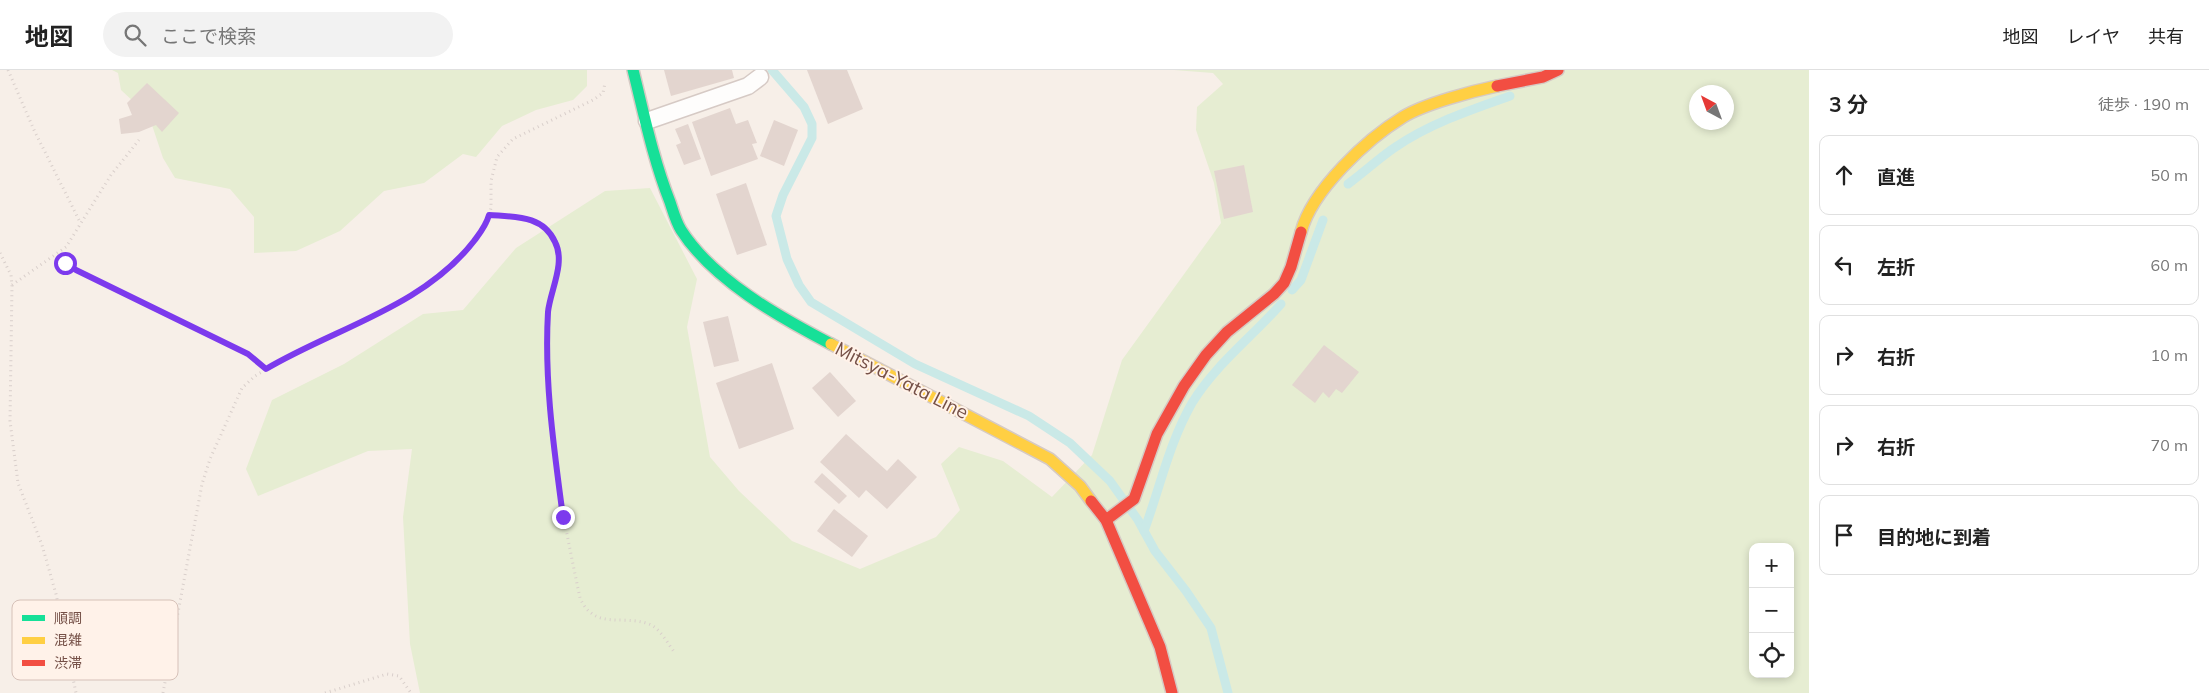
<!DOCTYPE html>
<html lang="ja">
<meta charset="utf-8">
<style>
:root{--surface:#fff;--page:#f2f2f2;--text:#222;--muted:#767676;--line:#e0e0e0}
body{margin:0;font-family:Mulish,"Noto Sans JP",sans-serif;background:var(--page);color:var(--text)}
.controls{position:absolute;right:15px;bottom:15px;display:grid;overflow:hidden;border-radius:10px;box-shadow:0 2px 8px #0003}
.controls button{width:45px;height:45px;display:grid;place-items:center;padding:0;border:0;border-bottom:1px solid var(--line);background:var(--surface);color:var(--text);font:25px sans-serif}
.compass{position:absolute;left:1689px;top:15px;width:45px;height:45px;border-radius:50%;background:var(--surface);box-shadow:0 2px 8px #0003;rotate:319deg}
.stop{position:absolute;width:15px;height:15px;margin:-11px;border:4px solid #7c3aed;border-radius:50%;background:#fff}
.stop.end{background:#7c3aed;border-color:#fff;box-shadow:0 1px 5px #0008}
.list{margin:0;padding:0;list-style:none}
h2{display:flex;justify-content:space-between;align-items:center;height:65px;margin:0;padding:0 20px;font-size:21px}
h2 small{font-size:16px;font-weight:400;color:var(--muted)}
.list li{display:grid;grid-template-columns:32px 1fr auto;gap:15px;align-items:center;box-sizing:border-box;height:80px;margin:0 10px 10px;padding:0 10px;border:1px solid var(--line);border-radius:10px}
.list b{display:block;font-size:19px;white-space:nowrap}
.list em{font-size:16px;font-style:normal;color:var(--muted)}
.icon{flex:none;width:28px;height:28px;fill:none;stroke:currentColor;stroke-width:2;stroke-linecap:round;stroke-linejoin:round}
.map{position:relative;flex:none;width:1809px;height:623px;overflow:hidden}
header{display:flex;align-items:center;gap:30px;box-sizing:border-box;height:70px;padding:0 25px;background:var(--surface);border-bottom:1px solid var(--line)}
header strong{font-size:24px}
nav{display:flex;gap:28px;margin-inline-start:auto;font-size:18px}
.search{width:350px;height:45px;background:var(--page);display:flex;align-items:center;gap:12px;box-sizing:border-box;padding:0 18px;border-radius:28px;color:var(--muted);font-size:19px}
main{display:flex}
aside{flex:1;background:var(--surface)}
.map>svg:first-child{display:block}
</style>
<header>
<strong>地図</strong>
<div class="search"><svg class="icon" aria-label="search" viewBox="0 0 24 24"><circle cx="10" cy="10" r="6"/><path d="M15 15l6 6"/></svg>ここで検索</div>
<nav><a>地図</a><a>レイヤ</a><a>共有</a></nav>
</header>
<main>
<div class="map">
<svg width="1809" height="623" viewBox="0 0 1809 623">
<rect width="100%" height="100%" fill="#f7efe8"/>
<g fill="#e6edd2" fill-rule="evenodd">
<path d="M112,0H587V16L573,30L536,40L502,56L476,87L463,84L424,113L384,121L340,161L296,181L254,183V147L230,119L175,108L163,88L149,46L121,20L118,3Z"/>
<path d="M1174,0H1809V623H420L410,574L403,447L412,379L368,381L258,426L246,399L272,330L344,294L423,244L463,240L516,178L605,121L650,118L697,209L687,257L710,387L739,421L792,471L860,499L936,467L960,440L941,394L959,377L1003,391L1052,427L1092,385L1122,290L1221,153L1214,113L1196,60L1197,37L1223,14L1213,3ZM1696,22H1726V52H1696ZM1753,477H1790V604H1753Z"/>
</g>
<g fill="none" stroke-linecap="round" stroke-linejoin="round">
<g stroke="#cae9e7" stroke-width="9">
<path d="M772,0L804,37L812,54V68L783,125L776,146L787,189L799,215L811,232L915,294L1029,346L1070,373L1110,411L1138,450L1155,481L1186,521L1211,558L1228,623"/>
<path d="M1348,114C1363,103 1378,89 1394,78C1429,54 1470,40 1510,26"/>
<path d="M1292,220L1301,210L1323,150"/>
<path d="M1144,461C1160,418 1169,373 1192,333C1215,295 1252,267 1281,234"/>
</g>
</g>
<g fill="#e3d5cf">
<path d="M664,0H732L734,8L671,26Z"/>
<path d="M807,0H847L863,39L828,54Z"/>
<path d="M147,13L179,43L162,62L156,55L139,62L121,64L119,49L132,45L127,33Z"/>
<path d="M730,38L736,54L748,50L757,73L752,74L758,89L711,106L692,52Z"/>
<path d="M774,50L798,60L784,96L760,86Z"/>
<path d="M688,54L701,89L684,95L676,75L681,73L675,59Z"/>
<path d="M1244,95L1253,142L1224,149L1214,101Z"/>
<path d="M746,113L767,175L737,185L716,124Z"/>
<path d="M728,246L739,291L714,297L703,252Z"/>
<path d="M1324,275L1359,302L1342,323L1336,319L1329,328L1323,322L1315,333L1292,315Z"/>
<path d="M772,293L794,359L739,379L716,313Z"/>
<path d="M830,302L856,331L838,347L812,318Z"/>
<path d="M846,364L887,401L898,389L917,407L887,439L866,420L859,428L820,392Z"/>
<path d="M822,403L847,426L839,434L814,412Z"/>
<path d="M834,439L868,466L852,487L817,461Z"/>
</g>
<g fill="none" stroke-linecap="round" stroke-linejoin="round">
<defs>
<path id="lane" d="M647,51L748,16L760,7"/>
<path id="fast" d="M633,0C644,44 653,89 670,132C673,141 676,152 681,160C713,210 779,247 831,274"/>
<g id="slow">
<path d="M1301,162C1312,120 1367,69 1403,47C1424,34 1473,21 1497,16"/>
<path d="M831,274L1050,389L1080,416L1091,431"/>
</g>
<g id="jam">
<path d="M1497,16L1543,7L1558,0"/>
<path d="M1091,431L1106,450L1160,577L1172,623"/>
<path d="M1106,450L1134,429L1157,364L1184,316L1206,285L1227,262L1274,224L1284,213L1291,197L1301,162"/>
</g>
</defs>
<use href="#lane" stroke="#d6cac5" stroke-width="19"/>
<use href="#fast" stroke="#d6cac4" stroke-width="14"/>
<use href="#slow" stroke="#d6cac4" stroke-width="14"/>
<use href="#jam" stroke="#d6cac4" stroke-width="14"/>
<g stroke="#d9cfcb" stroke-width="3" stroke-dasharray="1 4" stroke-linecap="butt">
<path d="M8,0L34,60L80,152"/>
<path d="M489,145C515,147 542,146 555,171C566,192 550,221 548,242C547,255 548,268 547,280C546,363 563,447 580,528C595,561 622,544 649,554C660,558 668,574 675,583"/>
<path d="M0,183L11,205L12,215L10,351L18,413L42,475L56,524L76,623"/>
<path d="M59,184L65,193L76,200L248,284L266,299"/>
<path d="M12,215L66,177L111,105L139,70"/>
<path d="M163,623L202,414L210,389L242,318L255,306L275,294L399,232L429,214L465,182L487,154L491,138V111L497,87L513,69L593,30L603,23L605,13"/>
<path d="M325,623L387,604L399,606L411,623"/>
</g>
<use href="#lane" stroke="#fefdfc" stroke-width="16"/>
<use href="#fast" stroke="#16e098" stroke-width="11"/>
<use href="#slow" stroke="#ffcf43" stroke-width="11"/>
<use href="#jam" stroke="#f24e42" stroke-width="11"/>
</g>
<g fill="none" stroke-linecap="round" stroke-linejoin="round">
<path stroke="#7c3aed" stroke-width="6" d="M65,193L76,200L248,284L266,299C335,258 423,237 474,171C480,163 486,156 489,145C515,147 543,145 555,172C566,193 550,221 548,242C544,311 554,379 563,447"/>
</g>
<g text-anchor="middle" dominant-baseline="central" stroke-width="4" stroke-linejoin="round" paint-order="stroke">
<g font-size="19" fill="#755047" stroke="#fff2e9">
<text transform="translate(902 310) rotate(27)">Mitsya-Yata Line</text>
</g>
</g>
<rect x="12" y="530" width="166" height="80" rx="8" fill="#fff2e9" stroke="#d6c1b8" stroke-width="1"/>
<rect x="22" y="545" width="23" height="6" fill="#16e098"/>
<rect x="22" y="567" width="23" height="7" fill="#ffcf43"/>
<rect x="22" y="590" width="23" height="6" fill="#f24e42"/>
<g font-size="14" fill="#755047">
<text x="54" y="553">順調</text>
<text x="54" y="575">混雑</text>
<text x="54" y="598">渋滞</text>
</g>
</svg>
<div class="controls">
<button>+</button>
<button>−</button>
<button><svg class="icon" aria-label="locate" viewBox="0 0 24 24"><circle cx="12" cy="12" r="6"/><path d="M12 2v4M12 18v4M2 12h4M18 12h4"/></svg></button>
</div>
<svg class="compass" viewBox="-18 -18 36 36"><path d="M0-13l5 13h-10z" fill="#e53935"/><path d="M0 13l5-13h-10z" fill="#767676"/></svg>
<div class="stop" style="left:65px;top:193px"></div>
<div class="stop end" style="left:563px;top:447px"></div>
</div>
<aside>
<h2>3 分<small>徒歩 · 190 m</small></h2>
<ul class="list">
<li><svg class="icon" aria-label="ahead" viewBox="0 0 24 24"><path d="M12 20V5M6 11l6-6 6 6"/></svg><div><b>直進</b></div><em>50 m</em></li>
<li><svg class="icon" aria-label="left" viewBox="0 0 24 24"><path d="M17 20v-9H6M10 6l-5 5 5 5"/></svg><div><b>左折</b></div><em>60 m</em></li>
<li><svg class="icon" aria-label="right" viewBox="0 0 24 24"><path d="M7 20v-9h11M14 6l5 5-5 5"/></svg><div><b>右折</b></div><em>10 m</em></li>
<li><svg class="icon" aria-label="right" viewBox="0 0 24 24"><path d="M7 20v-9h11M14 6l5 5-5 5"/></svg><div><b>右折</b></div><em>70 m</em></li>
<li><svg class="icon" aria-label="arrive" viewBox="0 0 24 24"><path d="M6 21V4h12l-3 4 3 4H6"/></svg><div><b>目的地に到着</b></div></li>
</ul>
</aside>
</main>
